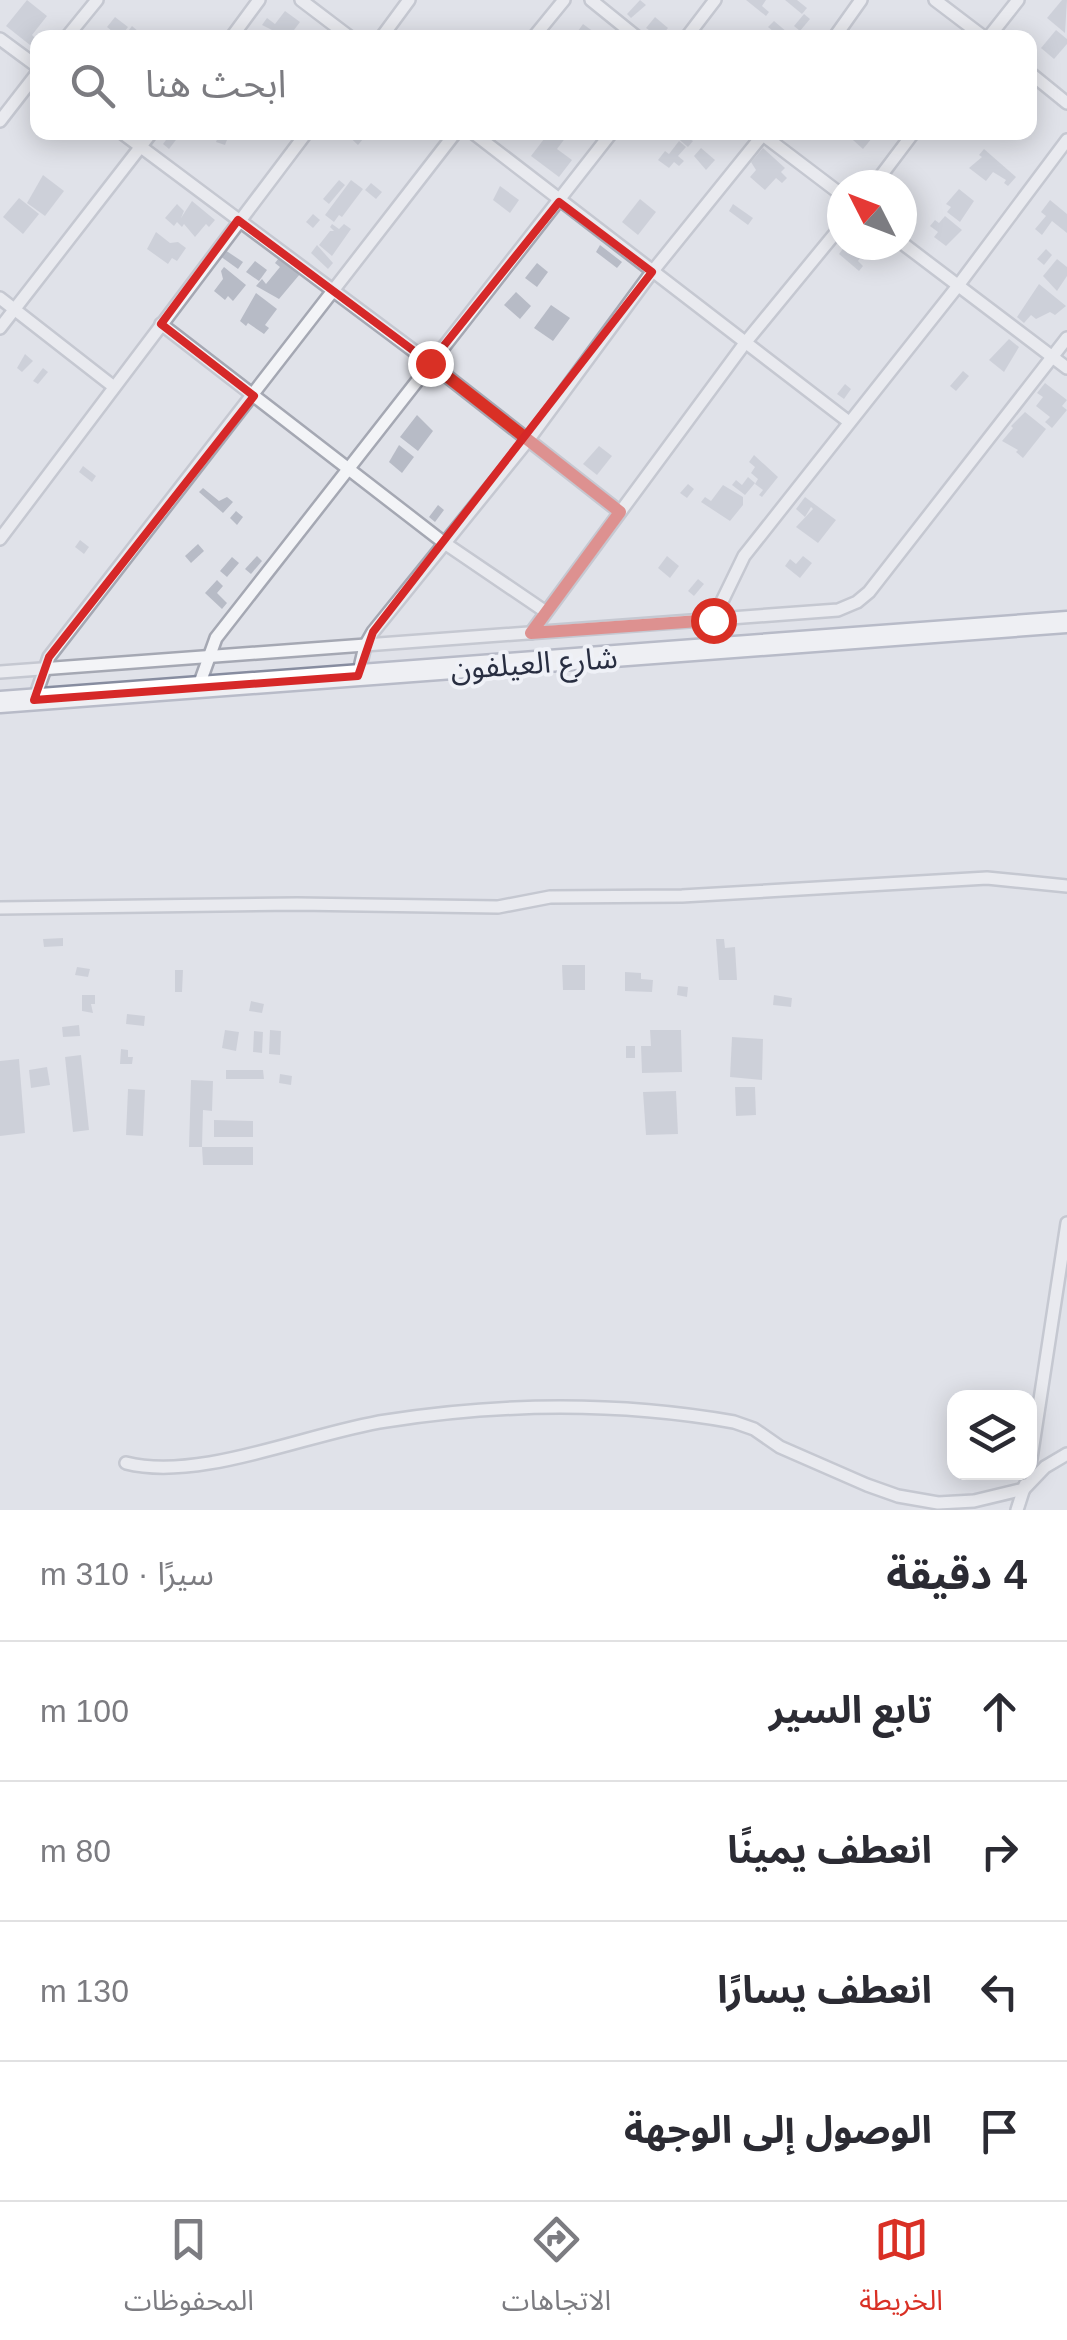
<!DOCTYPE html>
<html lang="ar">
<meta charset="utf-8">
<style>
:root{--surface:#fff;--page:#f2f2f3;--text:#2b2b33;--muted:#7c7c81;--line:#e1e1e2;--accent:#d93025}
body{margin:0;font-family:Arial,"Noto Sans Arabic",sans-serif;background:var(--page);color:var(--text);direction:rtl}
.controls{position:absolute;right:30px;bottom:30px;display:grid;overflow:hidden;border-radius:20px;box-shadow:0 5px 25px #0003}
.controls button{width:90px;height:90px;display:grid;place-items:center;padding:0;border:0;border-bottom:2px solid var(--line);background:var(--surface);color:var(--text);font:50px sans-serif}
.compass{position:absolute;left:827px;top:170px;width:90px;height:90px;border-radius:50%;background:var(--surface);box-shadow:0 5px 25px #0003;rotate:312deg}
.stop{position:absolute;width:30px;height:30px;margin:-22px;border:8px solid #d93025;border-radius:50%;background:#fff}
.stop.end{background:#d93025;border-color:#fff;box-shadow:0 2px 10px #0008}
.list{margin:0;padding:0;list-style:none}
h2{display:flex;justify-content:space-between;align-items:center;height:130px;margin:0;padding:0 40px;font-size:42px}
h2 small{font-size:32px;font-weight:400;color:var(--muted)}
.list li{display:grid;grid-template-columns:65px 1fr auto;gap:30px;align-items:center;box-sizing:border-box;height:140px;padding:0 40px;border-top:2px solid var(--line)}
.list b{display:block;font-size:38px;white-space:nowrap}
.list em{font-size:32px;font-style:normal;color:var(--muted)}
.icon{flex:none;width:55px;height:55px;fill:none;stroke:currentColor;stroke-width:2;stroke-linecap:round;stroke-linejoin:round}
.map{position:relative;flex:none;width:1067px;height:1510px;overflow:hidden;direction:ltr}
.search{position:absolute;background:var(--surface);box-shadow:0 5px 25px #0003;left:30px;right:30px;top:30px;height:110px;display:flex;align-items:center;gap:25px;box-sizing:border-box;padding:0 35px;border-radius:20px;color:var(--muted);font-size:38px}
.sheet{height:690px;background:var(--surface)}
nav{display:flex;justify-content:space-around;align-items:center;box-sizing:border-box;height:140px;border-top:2px solid var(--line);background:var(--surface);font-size:28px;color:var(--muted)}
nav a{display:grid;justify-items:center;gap:5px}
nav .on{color:var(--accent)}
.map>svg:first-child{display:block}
</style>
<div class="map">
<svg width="1067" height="1510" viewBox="0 0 1067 1510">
<rect width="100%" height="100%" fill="#e0e2e9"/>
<g fill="#b7bbc6">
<path d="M27,0L47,16L32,35L35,38L30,45L6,26Z"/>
<path d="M640,0L646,5L631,18L627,14Z"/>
<path d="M746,0H766L762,6L769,12L766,16Z"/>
<path d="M785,0H797L807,8L802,14Z"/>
<path d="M1062,0H1067L1065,33L1047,18Z"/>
<path d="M285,11L300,22L288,38L262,25L267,18L275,24Z"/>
<path d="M804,14L810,19L800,31L794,26Z"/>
<path d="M115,17L128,27L120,38H109L113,32L107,27Z"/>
<path d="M655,17L668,28L660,38L646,28Z"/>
<path d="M774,21L794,38H781L768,27Z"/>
<path d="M583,24L598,35L596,38H573Z"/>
<path d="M132,26L146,38H123Z"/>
<path d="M1056,30L1067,39V44L1054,59L1041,48Z"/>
<path d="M172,132L179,136L169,149L163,144Z"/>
<path d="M220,132H230L225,145L216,142Z"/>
<path d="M344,132H363L360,135L363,139L358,145Z"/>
<path d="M536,132H561L566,137L557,149L572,160L559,177L531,156L544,139Z"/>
<path d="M679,132L693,141L688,147L675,136Z"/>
<path d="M844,132H877L863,149Z"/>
<path d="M679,141L686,147L678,156L684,161L679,166L674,162L669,168L658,160L665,151L669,154Z"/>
<path d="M701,148L715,160L706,170L694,156Z"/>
<path d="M763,148L785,168L781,172L787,178L782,183L776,178L765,190L750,177L756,170L751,162Z"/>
<path d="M984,149L1016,177L1008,186L1004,183L1006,180L993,172L986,181L969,168L982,157L979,155Z"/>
<path d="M43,175L64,191L45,216L27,203Z"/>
<path d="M339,180L345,185L329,204L323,199Z"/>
<path d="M351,180L363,189L342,217L339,215L334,222L325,215Z"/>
<path d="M371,183L382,192L376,199L365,190Z"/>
<path d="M500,186L519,200L510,213L493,200Z"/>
<path d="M959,189L974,201L960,222L947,212L951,207L946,204Z"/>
<path d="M19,198L39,214L23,234L3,217Z"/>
<path d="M640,199L656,212L638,235L622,222Z"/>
<path d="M1050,200L1067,214V233L1052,221L1042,235L1035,229L1046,216L1041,212Z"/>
<path d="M192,201L215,220L209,227L206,224L195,237L184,224L182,227L177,222L174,226L165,218L177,204L184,211L181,218Z"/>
<path d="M733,204L753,218L748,225L729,211Z"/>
<path d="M313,214L320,220L313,228L306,222Z"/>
<path d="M945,216L962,230L946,246L934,237L938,232L930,226L935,220L939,223Z"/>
<path d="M332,224L339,229L344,224L351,229L332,256L319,245L330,231H334L330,227Z"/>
<path d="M156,232L170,243L178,242L186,248L177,261L172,258L168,264L147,249Z"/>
<path d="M317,245L333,263L328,269L311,253Z"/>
<path d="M600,245L622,262L617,268L596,252Z"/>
<path d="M857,245L865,251L858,261L863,266L859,271L839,254L845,246L851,252Z"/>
<path d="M1046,249L1052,255L1044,265L1037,259Z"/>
<path d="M225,250L243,262L238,269L220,256Z"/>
<path d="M279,258L300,274L279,299L256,286L262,279L266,284L280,267L275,263Z"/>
<path d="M1057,259L1067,267V276L1057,291L1043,276Z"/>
<path d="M255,261L267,270L259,281L246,272Z"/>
<path d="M537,263L548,272L537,287L525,278Z"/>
<path d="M224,267L246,285L233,301L228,296L225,300L214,291L223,279L221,271Z"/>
<path d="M1039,284L1066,306L1055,315L1050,312L1036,319L1031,315L1024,323L1017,317Z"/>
<path d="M516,292L531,306L520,319L504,305Z"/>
<path d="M256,293L277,309L265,325L269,328L264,334L248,323L246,326L240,321Z"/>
<path d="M551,305L570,318L553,341L534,328Z"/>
<path d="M1009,339L1019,347L1004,372L989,360Z"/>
<path d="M25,354L33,361L22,372L17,368Z"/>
<path d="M43,368L48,372L38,384L33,381Z"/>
<path d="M963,371L969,376L956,391L950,386Z"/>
<path d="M1045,383L1067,400L1062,406L1067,410L1052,428L1045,422L1050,417L1036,406L1043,397L1037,393Z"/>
<path d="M845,384L851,389L844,399L837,394Z"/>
<path d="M1025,412L1046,429L1023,458L1016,452L1018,450L1002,441L1013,428L1011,426Z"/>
<path d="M417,415L433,431L418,451L400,437Z"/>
<path d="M399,445L414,457L402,473L389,462Z"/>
<path d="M599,446L612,456L597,475L583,464Z"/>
<path d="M754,455L778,477L762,497L759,495L763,490L755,484L758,479L751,473L755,467L749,462Z"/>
<path d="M83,466L96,476L92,482L79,472Z"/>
<path d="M748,477L755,483L745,495L732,485L736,480L742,485Z"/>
<path d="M688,484L694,489L687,498L680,493Z"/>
<path d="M723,485L743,497V505L730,521L701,502L705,497L711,501Z"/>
<path d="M203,488L219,501L227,497L233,502L223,513L199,492Z"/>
<path d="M805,497L836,520L818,543L796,527L813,509L811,507L805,517L796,509Z"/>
<path d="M438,505L444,510L435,522L429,517Z"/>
<path d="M236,511L243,517L237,525L230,518Z"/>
<path d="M80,540L89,547L84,554L75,547Z"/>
<path d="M198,544L204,551L191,563L185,556Z"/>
<path d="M257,556L262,561L251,574L245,569Z"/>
<path d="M667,556L679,566L670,578L658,568Z"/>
<path d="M803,556L812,563L800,578L785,566L790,559L796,564Z"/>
<path d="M232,557L239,563L227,577L220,571Z"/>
<path d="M698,579L704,584L694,596L688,591Z"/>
<path d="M217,580L223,586L217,593L227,603L222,609L205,593Z"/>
<path d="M63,938V946L44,947L43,939Z"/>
<path d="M716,939H724L725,948L735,947L737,980H719Z"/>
<path d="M562,965H585V990H563Z"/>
<path d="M77,967L90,969L88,977L75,975Z"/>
<path d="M175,970H183L182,992H175Z"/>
<path d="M625,972L641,973V979L653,980L652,992L625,991Z"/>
<path d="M678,986L688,987L687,997L677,995Z"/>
<path d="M82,995H95V1004H91L93,1013L82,1011Z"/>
<path d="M774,995L792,998L791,1007L773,1005Z"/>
<path d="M251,1001L264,1004L262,1013L249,1011Z"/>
<path d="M127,1014L145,1016L144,1026L126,1024Z"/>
<path d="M79,1025L80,1036L63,1037L62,1027Z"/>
<path d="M225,1030L239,1032L236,1051L222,1048Z"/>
<path d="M270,1030L281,1031L280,1055L269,1054Z"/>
<path d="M650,1030H681L682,1072L642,1073L641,1046H651Z"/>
<path d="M254,1031L263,1032L262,1053L253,1052Z"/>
<path d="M732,1037L763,1039L762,1080L730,1077Z"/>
<rect x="626" y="1046" width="9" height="12"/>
<path d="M121,1049L128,1050V1057H133L132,1064H120Z"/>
<path d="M81,1055L89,1130L73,1132L65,1057Z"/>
<path d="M19,1059L25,1133L0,1136V1061Z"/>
<path d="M47,1067L50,1085L31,1088L29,1070Z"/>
<path d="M226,1070H263L264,1079H226Z"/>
<path d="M280,1074L292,1076L291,1085L279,1083Z"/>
<path d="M191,1080L213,1081L212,1111L203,1110L202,1147H189Z"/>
<path d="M735,1087H755L756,1115L736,1116Z"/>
<path d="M128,1089L145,1090L143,1136L126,1135Z"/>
<path d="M676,1091L678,1134L646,1135L643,1092Z"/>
<path d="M214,1120L253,1121V1137H214Z"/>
<path d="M202,1147H253V1165H203Z"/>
</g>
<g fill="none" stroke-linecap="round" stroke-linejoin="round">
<defs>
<g id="street">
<path d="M301,0L351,38"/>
<path d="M591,0L638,38"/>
<path d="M935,0L985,38"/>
<path d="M66,38L97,0"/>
<path d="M231,38L259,0"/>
<path d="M381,38L409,0"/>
<path d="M533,38L564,0"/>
<path d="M686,38L715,0"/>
<path d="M834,38L861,0"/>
<path d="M988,38L1018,0"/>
<path d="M0,39L38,67"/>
<path d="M1030,73L1067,103"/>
<path d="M0,121L38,72"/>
<path d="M121,132L430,363L620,512"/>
<path d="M472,132L849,422"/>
<path d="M759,132L842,195"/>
<path d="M874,185L914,132"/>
<path d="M902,243L1067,368"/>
<path d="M0,298L114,387"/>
<path d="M161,324L443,542L546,612"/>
<path d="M0,328L152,132"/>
<path d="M0,539L307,132"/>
<path d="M713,620L744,556L957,287L1067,140"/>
<path d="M531,633L745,343L842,225"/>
<path d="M0,672L838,610L857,602L869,592L1067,338"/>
<path d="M358,676L365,646L373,632L529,439L652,272L765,132"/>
<path d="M198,688L216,638L612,132"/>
<path d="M34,700L49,657L456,132"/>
<path d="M0,908L297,904L498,907L550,897L682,896L987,878L1067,886"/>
<path d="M126,1463C200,1482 311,1432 386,1421C501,1403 620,1402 734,1422L754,1429L780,1447L867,1485L898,1496L938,1503L974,1501L1024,1489L1045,1467L1067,1454"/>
<path d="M1030,1465L1067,1223"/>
<path d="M1017,1510L1025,1485"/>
</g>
<path id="highway" d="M0,702L1067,622"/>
</defs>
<use href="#street" stroke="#a5a8b3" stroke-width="16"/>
<use href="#highway" stroke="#878da0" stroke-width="25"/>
<use href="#street" stroke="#f3f4f7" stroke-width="11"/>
<use href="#highway" stroke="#fff" stroke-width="20"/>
</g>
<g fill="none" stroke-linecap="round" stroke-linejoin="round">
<path stroke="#d93025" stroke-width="12" d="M430,363L620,512L531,633L713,620"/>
</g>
<path d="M0 0H1067V1510H0ZM559,202L652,272L373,632L358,676L34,700L49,657L254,396L161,324L238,220L430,363Z" fill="#e0e2e9" fill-opacity=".55" fill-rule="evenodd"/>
<path fill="none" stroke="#d62828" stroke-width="8" stroke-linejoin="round" d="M559,202L652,272L373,632L358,676L34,700L49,657L254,396L161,324L238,220L430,363Z"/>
<g text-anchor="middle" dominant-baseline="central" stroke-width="8" stroke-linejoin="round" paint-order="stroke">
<g font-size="30" fill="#282e41" stroke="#eff1f7">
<text transform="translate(534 663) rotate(-4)">شارع العيلفون</text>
</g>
</g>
</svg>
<div class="controls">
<button><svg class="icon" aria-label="layers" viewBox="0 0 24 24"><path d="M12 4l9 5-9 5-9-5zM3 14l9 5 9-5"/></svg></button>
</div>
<svg class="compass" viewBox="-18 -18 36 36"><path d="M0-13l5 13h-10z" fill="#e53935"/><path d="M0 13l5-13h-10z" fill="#7c7c81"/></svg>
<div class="stop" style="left:713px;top:620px"></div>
<div class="stop end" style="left:430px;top:363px"></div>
<div class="search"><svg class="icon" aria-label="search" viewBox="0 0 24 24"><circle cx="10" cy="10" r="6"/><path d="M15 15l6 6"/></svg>ابحث هنا</div>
</div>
<section class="sheet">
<h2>4 دقيقة<small>سيرًا · 310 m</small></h2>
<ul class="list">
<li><svg class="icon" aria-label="ahead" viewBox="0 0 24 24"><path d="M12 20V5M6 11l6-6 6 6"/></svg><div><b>تابع السير</b></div><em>100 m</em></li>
<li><svg class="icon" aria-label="right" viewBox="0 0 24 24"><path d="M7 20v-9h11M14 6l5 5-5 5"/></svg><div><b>انعطف يمينًا</b></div><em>80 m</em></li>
<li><svg class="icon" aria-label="left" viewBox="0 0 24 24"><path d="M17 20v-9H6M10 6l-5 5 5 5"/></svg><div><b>انعطف يسارًا</b></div><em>130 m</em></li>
<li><svg class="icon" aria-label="arrive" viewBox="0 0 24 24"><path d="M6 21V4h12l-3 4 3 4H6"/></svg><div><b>الوصول إلى الوجهة</b></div></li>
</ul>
</section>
<nav>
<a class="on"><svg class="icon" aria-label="map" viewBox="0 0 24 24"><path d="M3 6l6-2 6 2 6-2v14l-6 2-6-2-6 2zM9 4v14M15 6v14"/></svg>الخريطة</a>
<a><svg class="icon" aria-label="directions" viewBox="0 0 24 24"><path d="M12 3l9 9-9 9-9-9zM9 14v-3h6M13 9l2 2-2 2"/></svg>الاتجاهات</a>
<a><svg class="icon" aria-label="saved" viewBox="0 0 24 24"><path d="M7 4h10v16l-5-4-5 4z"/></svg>المحفوظات</a>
</nav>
